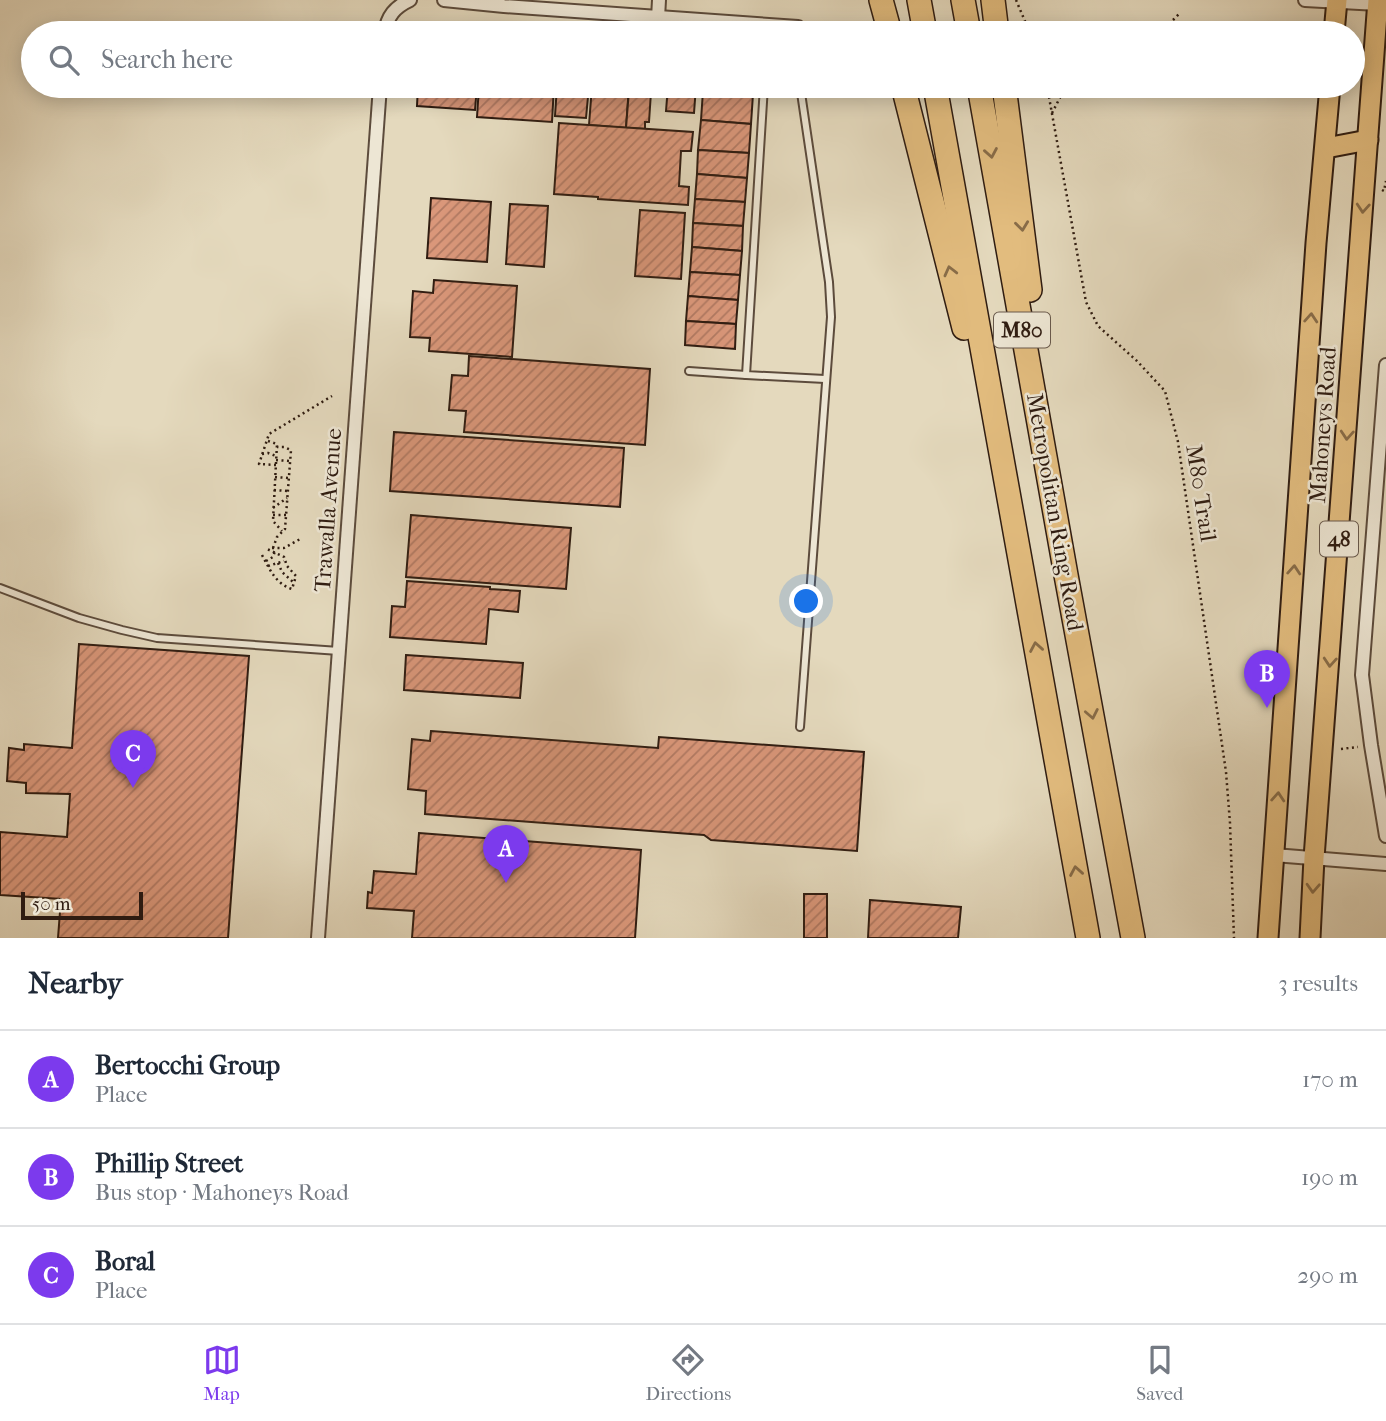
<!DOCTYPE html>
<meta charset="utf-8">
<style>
:root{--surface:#fff;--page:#f6f6f7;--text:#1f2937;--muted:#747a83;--line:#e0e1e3;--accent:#7c3aed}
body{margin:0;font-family:"IM FELL French Canon",serif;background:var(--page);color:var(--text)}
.scale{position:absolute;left:21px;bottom:18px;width:122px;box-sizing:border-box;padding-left:7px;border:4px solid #2f1c11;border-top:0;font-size:19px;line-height:24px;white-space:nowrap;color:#2f1c11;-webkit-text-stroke:5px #ede6d4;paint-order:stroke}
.you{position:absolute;left:807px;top:602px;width:24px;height:24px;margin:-18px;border:5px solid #fff;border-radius:50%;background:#1a73e8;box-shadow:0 0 0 10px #1a73e833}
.badge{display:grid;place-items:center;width:46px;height:46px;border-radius:50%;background:var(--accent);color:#fff;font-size:23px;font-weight:700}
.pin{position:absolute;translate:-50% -58px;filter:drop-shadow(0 2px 4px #0008)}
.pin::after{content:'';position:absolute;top:37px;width:24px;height:21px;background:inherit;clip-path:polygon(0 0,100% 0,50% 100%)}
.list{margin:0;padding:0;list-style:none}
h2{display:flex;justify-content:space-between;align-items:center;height:91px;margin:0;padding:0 28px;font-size:30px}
h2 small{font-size:23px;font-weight:400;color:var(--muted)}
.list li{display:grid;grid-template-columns:46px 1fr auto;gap:21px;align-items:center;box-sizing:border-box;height:98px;padding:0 28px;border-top:2px solid var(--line)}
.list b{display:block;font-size:26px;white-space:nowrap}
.list p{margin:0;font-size:23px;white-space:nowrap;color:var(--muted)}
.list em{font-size:23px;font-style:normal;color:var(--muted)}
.icon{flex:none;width:38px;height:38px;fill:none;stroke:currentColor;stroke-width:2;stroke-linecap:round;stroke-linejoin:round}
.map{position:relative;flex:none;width:1386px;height:938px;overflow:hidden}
.search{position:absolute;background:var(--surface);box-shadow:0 4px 18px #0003;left:21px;right:21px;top:21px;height:77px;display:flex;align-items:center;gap:18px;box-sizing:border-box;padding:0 24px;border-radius:38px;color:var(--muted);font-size:26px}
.sheet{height:385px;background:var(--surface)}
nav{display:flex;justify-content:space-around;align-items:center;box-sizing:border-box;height:98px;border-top:2px solid var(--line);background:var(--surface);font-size:19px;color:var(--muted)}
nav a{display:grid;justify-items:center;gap:4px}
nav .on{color:var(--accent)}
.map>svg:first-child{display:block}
</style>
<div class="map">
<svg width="1386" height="938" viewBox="0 0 1386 938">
<defs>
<pattern id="building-hatch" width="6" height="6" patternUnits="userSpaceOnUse" patternTransform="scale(1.75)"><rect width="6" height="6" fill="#da977a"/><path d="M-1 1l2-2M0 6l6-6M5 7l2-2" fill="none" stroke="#b17a63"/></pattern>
</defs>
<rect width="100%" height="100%" fill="#e4d9bd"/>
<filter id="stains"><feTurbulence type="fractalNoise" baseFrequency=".00286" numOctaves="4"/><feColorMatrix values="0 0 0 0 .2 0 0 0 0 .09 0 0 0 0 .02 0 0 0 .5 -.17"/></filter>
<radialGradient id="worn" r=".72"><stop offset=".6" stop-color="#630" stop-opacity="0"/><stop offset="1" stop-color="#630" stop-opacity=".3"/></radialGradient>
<g fill="url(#building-hatch)" stroke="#2f1c11" stroke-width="2">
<path d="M418,86H477L475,110L417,106Z"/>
<path d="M479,86H554L552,122L477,117Z"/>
<path d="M557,86H589L586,118L555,116Z"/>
<path d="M592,86H629L626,128L589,125Z"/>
<path d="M668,86H696L694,113L666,111Z"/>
<path d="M703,86H753V94L703,91Z"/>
<path d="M629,90L651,92L649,122H645V129L626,128Z"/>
<path d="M703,91L753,94L751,124L701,120Z"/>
<path d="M701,120L751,124L749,153L698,150Z"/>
<path d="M559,123L693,132L691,151H681L679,186L689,187L688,205L598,199V197L554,194Z"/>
<path d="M698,150L749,153L747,178L697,174Z"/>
<path d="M697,174L747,178L745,202L695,199Z"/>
<path d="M431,198L491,202L487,262L427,258Z"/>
<path d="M695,199L745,202L743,226L693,223Z"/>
<path d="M510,204L548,206L544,267L506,264Z"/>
<path d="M640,210L685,213L681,279L635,276Z"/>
<path d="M693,223L743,226L742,251L692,247Z"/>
<path d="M692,247L742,251L740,275L690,272Z"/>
<path d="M690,272L740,275L738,300L688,296Z"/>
<path d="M434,280L517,286L512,357L429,351L430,338L410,337L413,291L433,293Z"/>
<path d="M688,296L738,300L736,324L686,321Z"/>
<path d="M686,321L736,324L735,349L685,345Z"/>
<path d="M469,356L650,369L645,445L464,432L466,411L449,410L452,375L468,376Z"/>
<path d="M394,432L624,448L620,507L390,491Z"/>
<path d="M411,515L571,528L566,589L406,577Z"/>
<path d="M407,581L490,587V589L520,591L518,612L489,609L486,644L390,637L392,606L405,607Z"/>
<path d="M79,644L249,656L228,938H58L61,899L0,895V832L67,837L70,794L26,793V783L7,781L9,748L24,750V744L72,748Z"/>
<path d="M406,655L523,663L520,698L404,690Z"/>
<path d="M431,731L658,748L659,737L864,752L857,851L711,840L704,835L425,814L426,791L408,789L412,739L430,741Z"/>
<path d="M419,833L641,850L635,938H412L414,911L367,908L368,892L372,893L374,871L416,874Z"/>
<rect x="804" y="894" width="23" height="44"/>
<path d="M870,900L961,907L958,938H868Z"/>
</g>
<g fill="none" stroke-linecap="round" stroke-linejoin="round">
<defs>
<g id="lane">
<path d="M764,86L746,375L825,379"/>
<path d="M689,371L746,375"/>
<path d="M0,588L79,618L122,630L157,638L339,651"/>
<path d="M800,727L831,317L829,282L800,86"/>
</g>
<g id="street">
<path d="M444,0L504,6L798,27"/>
<path d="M1305,0L1378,4"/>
<path d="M658,18L659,0"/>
<path d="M385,33C387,16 395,7 410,0"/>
<path d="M1386,365L1362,675L1371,745L1386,836"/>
<path d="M1274,855L1386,864"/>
<path d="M318,938L380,86"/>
</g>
<g id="primary">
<path d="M1334,33L1337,0"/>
<path d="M1326,148L1368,140"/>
<path d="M1268,938L1316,243L1330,86"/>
<path d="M1310,938L1314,858L1378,0"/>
</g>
<g id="highway">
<path d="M881,0L890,33"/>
<path d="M919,0L925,33"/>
<path d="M963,0L969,33"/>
<path d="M993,0L997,33"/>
<path d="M903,86L964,328"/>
<path d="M935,86L1088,938"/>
<path d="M979,86L1066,575L1133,938"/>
<path d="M1004,86L1030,290"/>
</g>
</defs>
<use href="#lane" stroke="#5c4b3c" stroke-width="10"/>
<use href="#street" stroke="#5c4b3c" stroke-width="16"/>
<use href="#primary" stroke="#2f1c11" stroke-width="23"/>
<use href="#highway" stroke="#2f1c11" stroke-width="26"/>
<g stroke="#2f1c11" stroke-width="2.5" stroke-dasharray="2 3.5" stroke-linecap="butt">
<path d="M1016,0L1030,33"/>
<path d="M1149,33L1170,23L1180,13"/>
<path d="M1047,86L1086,302L1098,326L1137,361L1165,391L1178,442L1226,772L1230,823L1234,938"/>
<path d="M1052,113L1066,86"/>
<path d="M1382,190L1384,191L1386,181"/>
<path d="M268,441L277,444L273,521L282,531"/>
<path d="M262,454L268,453L276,456"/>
<path d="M276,460L290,461"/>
<path d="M276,465L259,464L269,434L332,396"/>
<path d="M275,477L289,478"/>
<path d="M274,490L287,491"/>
<path d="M273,508L287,498"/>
<path d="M273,515H286"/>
<path d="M272,548H284L302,538"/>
<path d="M273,548L277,537L285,529L291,450L284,447H277"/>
<path d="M262,555C270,570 276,584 292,589L296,576L287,566L284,557L265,548"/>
<path d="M266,561L273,557L275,551"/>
<path d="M278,563L282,572L293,582"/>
<path d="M268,566L284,561"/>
<path d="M1341,749L1358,747"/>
</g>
<use href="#lane" stroke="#ede6d4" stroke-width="6"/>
<use href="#street" stroke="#ede6d4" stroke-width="12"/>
<use href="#primary" stroke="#e2bc7e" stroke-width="19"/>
<use href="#highway" stroke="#e2bc7e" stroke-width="23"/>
</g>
<defs><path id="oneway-chevron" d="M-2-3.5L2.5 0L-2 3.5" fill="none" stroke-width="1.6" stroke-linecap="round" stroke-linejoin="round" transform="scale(1.75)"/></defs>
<g stroke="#886c48">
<use href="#oneway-chevron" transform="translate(991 153) rotate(80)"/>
<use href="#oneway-chevron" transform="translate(1363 208) rotate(94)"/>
<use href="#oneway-chevron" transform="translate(1022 226) rotate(83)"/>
<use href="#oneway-chevron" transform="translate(950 271) rotate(-104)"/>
<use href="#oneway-chevron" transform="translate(1311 318) rotate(-86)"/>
<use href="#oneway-chevron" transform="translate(1347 435) rotate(94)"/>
<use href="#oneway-chevron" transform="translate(1294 570) rotate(-86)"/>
<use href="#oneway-chevron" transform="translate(1036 647) rotate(-100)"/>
<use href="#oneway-chevron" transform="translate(1330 662) rotate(94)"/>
<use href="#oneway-chevron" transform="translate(1092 714) rotate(79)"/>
<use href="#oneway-chevron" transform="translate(1278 797) rotate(-86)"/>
<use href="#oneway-chevron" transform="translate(1076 871) rotate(-100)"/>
<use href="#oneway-chevron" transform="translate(1313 888) rotate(93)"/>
</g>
<g text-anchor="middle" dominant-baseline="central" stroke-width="5" stroke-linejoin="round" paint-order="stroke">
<g fill="#ede6d4" stroke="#68594c" stroke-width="2">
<rect x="994" y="312.5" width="56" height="35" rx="5"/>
<rect x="1320" y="521.5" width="38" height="35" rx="5"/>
</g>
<g font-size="21" font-weight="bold" fill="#2f1c11">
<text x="1022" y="330">M80</text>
<text x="1339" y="539">48</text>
</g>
<g font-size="23" fill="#2f1c11" stroke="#ede6d4">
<text transform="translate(1323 425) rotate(-86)">Mahoneys Road</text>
<text transform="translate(1201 493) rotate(81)">M80 Trail</text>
<text transform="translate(328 510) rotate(-86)">Trawalla Avenue</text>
<text transform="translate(1055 512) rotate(80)">Metropolitan Ring Road</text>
</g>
</g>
<rect width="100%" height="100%" filter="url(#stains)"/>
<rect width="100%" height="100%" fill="url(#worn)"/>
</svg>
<div class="scale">50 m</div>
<div class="you"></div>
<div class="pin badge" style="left:506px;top:883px">A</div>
<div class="pin badge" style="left:1267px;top:708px">B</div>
<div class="pin badge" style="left:133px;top:788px">C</div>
<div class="search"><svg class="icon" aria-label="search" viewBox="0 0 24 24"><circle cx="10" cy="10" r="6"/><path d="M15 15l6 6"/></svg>Search here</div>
</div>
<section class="sheet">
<h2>Nearby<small>3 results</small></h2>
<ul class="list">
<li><span class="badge">A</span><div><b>Bertocchi Group</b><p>Place</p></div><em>170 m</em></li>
<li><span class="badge">B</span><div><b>Phillip Street</b><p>Bus stop · Mahoneys Road</p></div><em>190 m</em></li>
<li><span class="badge">C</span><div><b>Boral</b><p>Place</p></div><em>290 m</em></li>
</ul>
</section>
<nav>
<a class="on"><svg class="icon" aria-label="map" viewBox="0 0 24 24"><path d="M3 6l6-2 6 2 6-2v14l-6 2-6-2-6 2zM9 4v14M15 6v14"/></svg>Map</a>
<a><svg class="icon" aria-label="directions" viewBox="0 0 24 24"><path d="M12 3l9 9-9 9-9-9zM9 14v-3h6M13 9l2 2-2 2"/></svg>Directions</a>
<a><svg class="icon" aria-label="saved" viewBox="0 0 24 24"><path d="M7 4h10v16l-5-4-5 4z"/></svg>Saved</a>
</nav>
